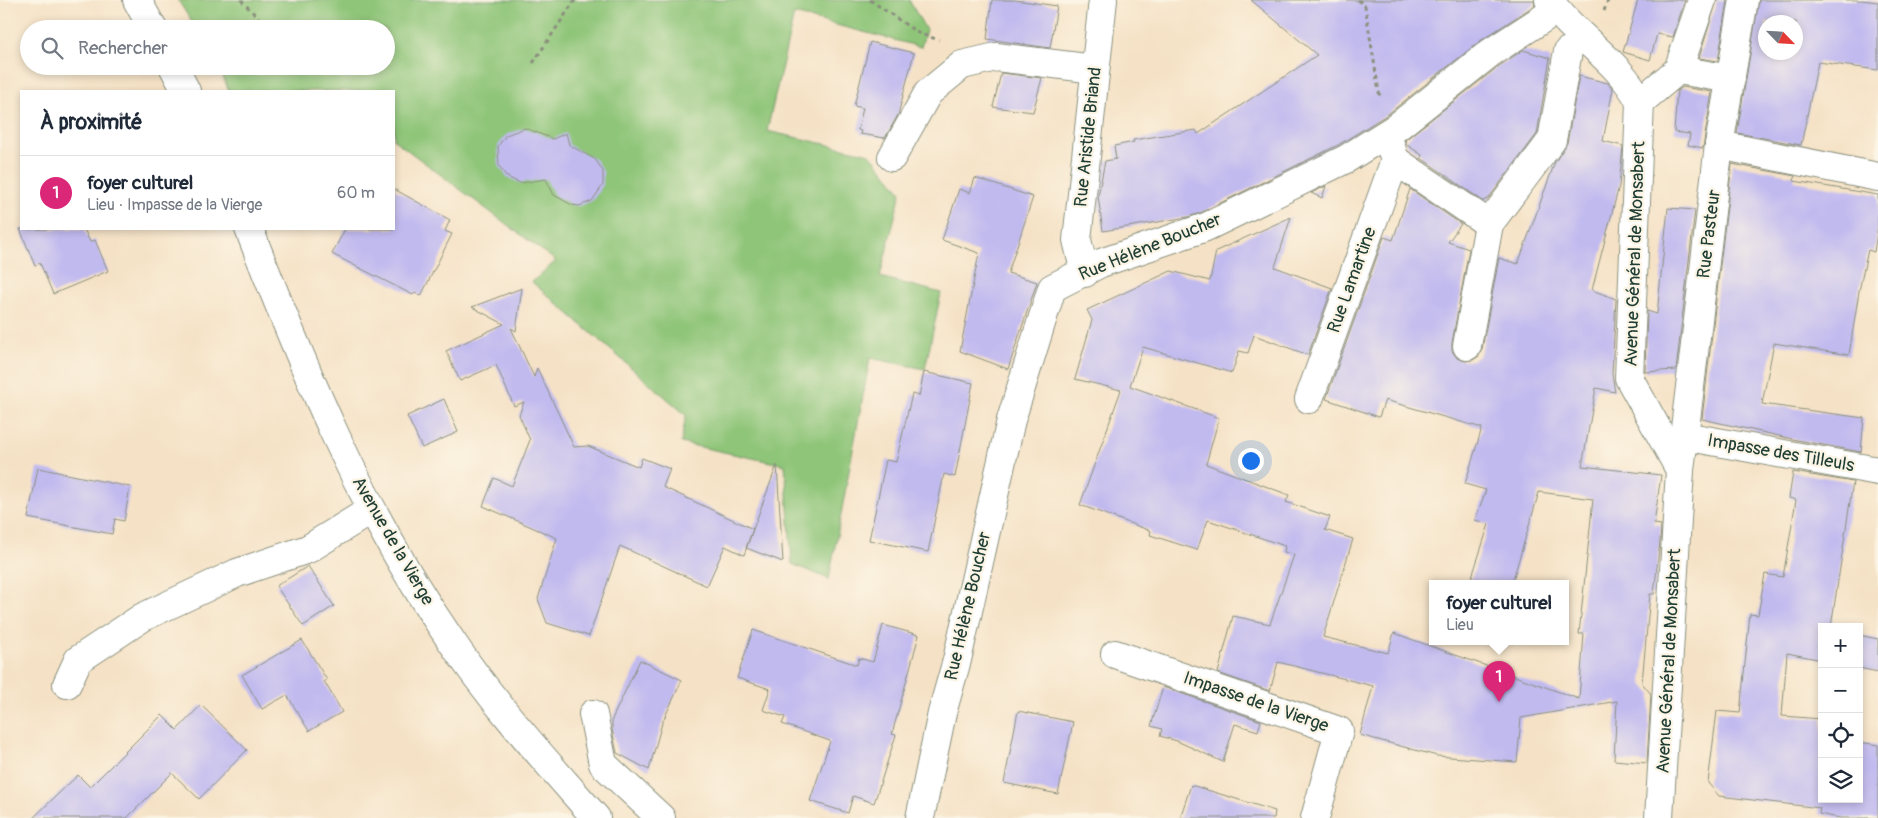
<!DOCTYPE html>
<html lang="fr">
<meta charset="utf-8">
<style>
:root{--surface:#fff;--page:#f6f6f7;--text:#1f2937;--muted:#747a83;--line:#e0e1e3;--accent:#db2777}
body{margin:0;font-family:Pangolin,sans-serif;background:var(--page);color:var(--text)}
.controls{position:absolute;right:15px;bottom:15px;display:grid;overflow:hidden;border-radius:0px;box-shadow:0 2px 8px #0003}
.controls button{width:45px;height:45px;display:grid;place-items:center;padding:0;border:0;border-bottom:1px solid var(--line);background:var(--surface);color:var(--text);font:25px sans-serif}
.compass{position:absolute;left:1758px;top:15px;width:45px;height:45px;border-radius:50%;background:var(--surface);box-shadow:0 2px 8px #0003;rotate:115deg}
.you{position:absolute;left:1250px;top:460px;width:18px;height:18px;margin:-12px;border:4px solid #fff;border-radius:50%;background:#1a73e8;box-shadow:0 0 0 8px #1a73e833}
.badge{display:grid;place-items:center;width:32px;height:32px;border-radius:50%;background:var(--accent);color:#fff;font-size:16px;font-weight:700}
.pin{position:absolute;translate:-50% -41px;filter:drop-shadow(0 1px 2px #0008)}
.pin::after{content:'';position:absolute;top:26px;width:18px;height:15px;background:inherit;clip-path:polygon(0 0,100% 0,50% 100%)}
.popup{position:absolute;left:1429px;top:580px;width:140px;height:65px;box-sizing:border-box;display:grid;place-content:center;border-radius:0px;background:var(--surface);filter:drop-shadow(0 1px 4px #0005);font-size:16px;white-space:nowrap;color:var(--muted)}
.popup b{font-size:19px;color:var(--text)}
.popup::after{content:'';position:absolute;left:50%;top:100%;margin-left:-10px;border:10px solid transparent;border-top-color:var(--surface)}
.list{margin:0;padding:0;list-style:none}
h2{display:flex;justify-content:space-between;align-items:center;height:65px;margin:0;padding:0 20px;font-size:21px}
h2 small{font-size:16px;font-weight:400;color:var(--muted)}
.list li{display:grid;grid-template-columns:32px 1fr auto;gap:15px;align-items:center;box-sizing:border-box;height:75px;padding:0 20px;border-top:1px solid var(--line)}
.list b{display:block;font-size:19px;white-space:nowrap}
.list p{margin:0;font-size:16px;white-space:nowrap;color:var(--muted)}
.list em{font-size:16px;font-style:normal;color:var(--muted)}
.icon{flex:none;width:28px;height:28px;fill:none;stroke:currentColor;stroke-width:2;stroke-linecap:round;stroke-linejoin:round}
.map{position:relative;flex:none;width:1878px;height:818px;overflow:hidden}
.search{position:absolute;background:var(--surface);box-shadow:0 2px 8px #0003;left:20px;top:20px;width:375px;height:55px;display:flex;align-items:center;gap:12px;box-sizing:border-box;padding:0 18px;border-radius:28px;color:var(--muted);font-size:19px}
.panel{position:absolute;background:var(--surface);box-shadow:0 2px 8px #0003;left:20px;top:90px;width:375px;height:140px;border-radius:0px}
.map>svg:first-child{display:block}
</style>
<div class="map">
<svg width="1878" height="818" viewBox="0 0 1878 818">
<rect width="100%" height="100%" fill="#fcf5e5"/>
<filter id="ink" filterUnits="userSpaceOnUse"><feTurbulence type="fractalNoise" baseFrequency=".02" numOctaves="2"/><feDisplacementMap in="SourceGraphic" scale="10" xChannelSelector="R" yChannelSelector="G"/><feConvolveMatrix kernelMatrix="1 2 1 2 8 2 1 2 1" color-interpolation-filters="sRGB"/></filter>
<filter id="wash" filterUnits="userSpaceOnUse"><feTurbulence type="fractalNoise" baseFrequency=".0096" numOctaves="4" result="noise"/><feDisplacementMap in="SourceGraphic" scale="20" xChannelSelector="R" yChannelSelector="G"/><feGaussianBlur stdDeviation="1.12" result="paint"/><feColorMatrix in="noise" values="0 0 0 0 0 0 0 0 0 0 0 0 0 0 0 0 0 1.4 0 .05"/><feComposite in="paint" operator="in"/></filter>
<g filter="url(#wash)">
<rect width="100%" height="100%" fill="#f5e2c6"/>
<path fill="#8ec578" stroke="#568156" d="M178,0H909L926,30L921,47L794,14L767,131L870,154L901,192L880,277L941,293L925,369L870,358L829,579L792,564L785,465L681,443L686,415L532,282L556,261L394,140V91H229L218,66H386V29H196Z"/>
<g id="blocks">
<g fill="#c1baef" fill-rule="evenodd">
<path d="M992,0H1015L1057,6L1050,48L987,39Z"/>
<path d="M1251,0H1534L1535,5L1480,41L1388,114L1338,145L1200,213L1188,217L1103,231L1098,196L1105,161L1116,159L1114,146L1134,142L1133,140L1196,130L1198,134L1317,55Z"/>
<path d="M1638,0H1685L1673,37L1657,34L1650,60L1623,52Z"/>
<path d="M1717,0H1728L1718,61L1699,58Z"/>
<path d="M1759,0H1861L1878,2V70L1818,62L1801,145L1737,133ZM1766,22H1796V52H1766Z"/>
<path d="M870,42L914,53L898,115L885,138L860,134L861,131L858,130L863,108L854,106Z"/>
<path d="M1523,50L1550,58L1537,134L1488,199L1483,201L1421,158L1422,155L1407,145L1405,140L1499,66Z"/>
<path d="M1001,73L1042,78L1033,112L993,107Z"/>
<path d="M1579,76L1608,83L1613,89L1603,141L1623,146L1619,186L1592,290L1616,299L1612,374L1615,392L1596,388L1582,466L1661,475L1654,524L1661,525L1660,541L1654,594H1650L1642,683L1651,694L1647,763L1614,760L1617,701L1521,718L1517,762L1490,760L1437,756L1360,735L1373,686L1278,662L1270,691L1218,673L1233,616L1270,624L1294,555L1284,552L1285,546L1208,520L1197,550L1150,535L1151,531L1080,505L1121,390L1075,379L1092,320L1087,310L1171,271L1210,281L1216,251L1291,217L1275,267L1332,288L1308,355L1254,335L1248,353L1239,351L1232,373L1143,347L1130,386L1219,418L1206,464L1289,495L1286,502L1330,517L1325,530L1353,539L1323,637L1388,653L1394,633L1579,699L1584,634H1579L1593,499L1539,492L1512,583H1470L1489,524L1475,520L1486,490L1465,484L1482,428L1385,400L1379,417L1326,399L1384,237L1393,240L1410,189L1461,224L1448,242L1469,249L1452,343V351L1457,358L1465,361L1473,360L1479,356L1482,349L1499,258L1518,264L1555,162L1567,143Z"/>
<path d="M1683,87L1712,92L1703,148L1688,145L1690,134L1674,132L1677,91Z"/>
<path d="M525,128L553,139L566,133L569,145L595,159L603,171V185L592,201L579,206L572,205L554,195L546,179L520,183L507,177L499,166L498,146L506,135Z"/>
<path d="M1732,164L1795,176L1794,181L1878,195V226L1874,252L1868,250L1859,291L1849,355L1774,343L1762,404L1864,418L1861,452L1797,440L1702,419Z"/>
<path d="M975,178L1033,197L1008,273L1037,282L1008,369L960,351L979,253L942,240L959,189L970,193Z"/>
<path d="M1326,186L1322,198L1311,193Z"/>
<path d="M394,189L450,220L445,231L452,234L421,296L415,293L413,295L332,254L345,229H394Z"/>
<path d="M1668,208L1695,210L1676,370L1645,372L1647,311L1657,314Z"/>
<path d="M20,229H84L90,242L95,240L108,271L53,294L40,263L35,266Z"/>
<path d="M522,288L516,331L511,328L534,377L537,368L574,447L588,446L639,467L642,458L670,469L663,487L753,529L744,555L725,546L707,586L620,546L589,636L547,623L538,599L557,538L483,506L494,478L512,486L530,440L519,415L524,402L514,406L496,365L460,381L446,351L504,324L472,307Z"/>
<path d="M924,372L973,383L955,477L944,474L928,552L869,540L886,460L896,462L912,394L919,396Z"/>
<path d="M444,399L458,432L422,448L407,416Z"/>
<path d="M777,465L783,562L746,548Z"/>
<path d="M38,468L130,487L124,521L115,519L112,534L28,518Z"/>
<path d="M1793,472L1853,482L1831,627H1822V660L1787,653L1782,716L1822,719V799H1859V742L1878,745V818H1840L1819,814L1820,808L1719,796L1708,783L1717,711L1740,713L1750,614L1758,615L1765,574L1783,577L1796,500L1789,498Z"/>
<path d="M308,566L334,606L303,626L276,586Z"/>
<path d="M883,625L919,635L892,734L896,735L874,803L853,796L848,813L810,801L830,741L782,724L785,717L763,710L770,689L737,678L753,630L857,665L859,658L873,662Z"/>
<path d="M1859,635L1878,639V672L1859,668Z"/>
<path d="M302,640L327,680L324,681L342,712L309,731L287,695L262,709L242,675Z"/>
<path d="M640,660L682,680L662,723L649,770L617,753L612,729V719Z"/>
<path d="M1163,687L1261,721L1258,731L1235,724L1223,762L1177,741L1160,736L1162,729L1151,726Z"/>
<path d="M201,705L247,750L199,799L172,773L127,818H33L78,775L90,787L162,715L177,730Z"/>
<path d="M1018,711L1073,722L1058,794L1004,783Z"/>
<path d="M1191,785L1275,811L1274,818H1180Z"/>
</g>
</g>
</g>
<g filter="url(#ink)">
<use href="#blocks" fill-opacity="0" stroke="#8a907d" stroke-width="1"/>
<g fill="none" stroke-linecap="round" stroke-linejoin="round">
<defs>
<g id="minor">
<path d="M137,0L153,29"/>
<path d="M1549,0C1575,37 1620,61 1640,102L1629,378L1680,470L1659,818"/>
<path d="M173,66L186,91"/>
<path d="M1678,70L1731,79"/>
<path d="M1640,102L1678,70L1702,0"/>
<path d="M1390,144L1395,160L1489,224"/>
<path d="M1719,145L1878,177"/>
<path d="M892,157L928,93L962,65L996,57L1095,69"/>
<path d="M249,229C304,370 362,511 448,636C491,701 545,760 596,818"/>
<path d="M1085,273L1077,240L1103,0"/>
<path d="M1467,346L1489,224L1552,140L1568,51"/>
<path d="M1309,399L1395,160"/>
<path d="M1684,436L1878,471"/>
<path d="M1680,470L1719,145L1744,0"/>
<path d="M1115,654L1339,731L1315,818"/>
<path d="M67,684L78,660L143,617L237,573L308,549L371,510"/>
<path d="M593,714L603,764L661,818"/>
<path d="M920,818L942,713L957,660L1011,420L1052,288L1101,263L1206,227L1346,159L1397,127L1490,53L1556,10"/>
</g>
</defs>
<use href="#minor" stroke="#8a907d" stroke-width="30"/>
<g stroke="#8a907d" stroke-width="3" stroke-dasharray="4 4" stroke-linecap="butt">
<path d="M241,0L264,24L290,29"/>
<path d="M870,0L918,33L939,40"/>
<path d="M1358,0L1365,6L1380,98"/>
<path d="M1604,11L1608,0"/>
<path d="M533,63L575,0"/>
</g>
<use href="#minor" stroke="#fff" stroke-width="28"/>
</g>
</g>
<g text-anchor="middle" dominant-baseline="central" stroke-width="4.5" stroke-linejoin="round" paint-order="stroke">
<g font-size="18" fill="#1f3d34" stroke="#fcf5e5">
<text transform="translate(1088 137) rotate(-84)">Rue Aristide Briand</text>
<text transform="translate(1709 234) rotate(-83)">Rue Pasteur</text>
<text transform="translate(1150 247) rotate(-22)">Rue Hélène Boucher</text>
<text transform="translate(1635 254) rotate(-88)">Avenue Général de Monsabert</text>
<text transform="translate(1352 280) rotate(-70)">Rue Lamartine</text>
<text transform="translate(1781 453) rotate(10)">Impasse des Tilleuls</text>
<text transform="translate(393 541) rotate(60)">Avenue de la Vierge</text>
<text transform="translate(968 606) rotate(-77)">Rue Hélène Boucher</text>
<text transform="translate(1669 661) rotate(-87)">Avenue Général de Monsabert</text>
<text transform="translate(1256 702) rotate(19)">Impasse de la Vierge</text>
</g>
</g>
</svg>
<div class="controls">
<button>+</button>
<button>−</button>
<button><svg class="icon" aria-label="locate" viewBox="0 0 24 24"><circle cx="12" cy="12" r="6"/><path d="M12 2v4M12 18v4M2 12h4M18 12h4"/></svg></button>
<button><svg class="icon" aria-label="layers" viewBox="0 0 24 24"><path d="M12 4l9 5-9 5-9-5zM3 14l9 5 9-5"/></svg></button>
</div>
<svg class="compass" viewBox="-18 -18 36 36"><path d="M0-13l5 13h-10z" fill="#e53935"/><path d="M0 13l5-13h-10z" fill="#747a83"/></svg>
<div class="you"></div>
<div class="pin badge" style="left:1499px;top:702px">1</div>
<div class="popup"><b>foyer culturel</b>Lieu</div>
<div class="search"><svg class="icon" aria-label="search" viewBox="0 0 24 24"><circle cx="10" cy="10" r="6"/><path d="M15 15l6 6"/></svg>Rechercher</div>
<section class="panel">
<h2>À proximité<small></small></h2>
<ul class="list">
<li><span class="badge">1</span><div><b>foyer culturel</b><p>Lieu · Impasse de la Vierge</p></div><em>60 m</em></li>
</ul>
</section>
</div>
